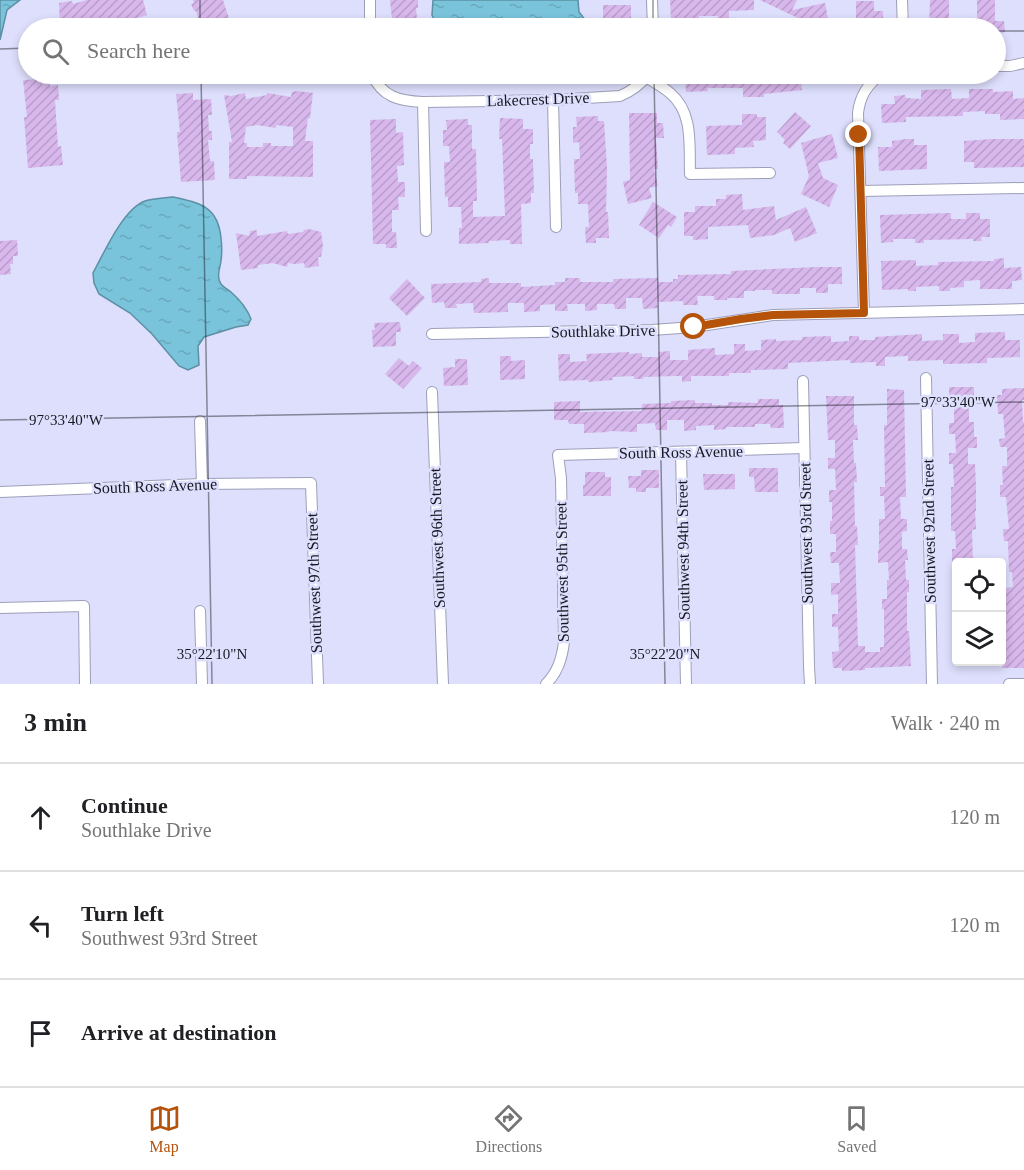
<!DOCTYPE html>
<meta charset="utf-8">
<style>
:root{--surface:#fff;--page:#f2f2f2;--text:#202124;--muted:#757577;--line:#e0e0e0;--accent:#b45309}
body{margin:0;font-family:"Times New Roman",serif;background:var(--page);color:var(--text)}
.controls{position:absolute;right:18px;bottom:18px;display:grid;overflow:hidden;border-radius:6px;box-shadow:0 3px 9px #0003}
.controls button{width:54px;height:54px;display:grid;place-items:center;padding:0;border:0;border-bottom:2px solid var(--line);background:var(--surface);color:var(--text);font:30px sans-serif}
.stop{position:absolute;width:18px;height:18px;margin:-14px;border:4px solid #b45309;border-radius:50%;background:#fff}
.stop.end{background:#b45309;border-color:#fff;box-shadow:0 2px 6px #0008}
.list{margin:0;padding:0;list-style:none}
h2{display:flex;justify-content:space-between;align-items:center;height:78px;margin:0;padding:0 24px;font-size:26px}
h2 small{font-size:20px;font-weight:400;color:var(--muted)}
.list li{display:grid;grid-template-columns:39px 1fr auto;gap:18px;align-items:center;box-sizing:border-box;height:108px;padding:0 24px;border-top:2px solid var(--line)}
.list b{display:block;font-size:22px;white-space:nowrap}
.list p{margin:0;font-size:20px;white-space:nowrap;color:var(--muted)}
.list em{font-size:20px;font-style:normal;color:var(--muted)}
.icon{flex:none;width:33px;height:33px;fill:none;stroke:currentColor;stroke-width:2;stroke-linecap:round;stroke-linejoin:round}
.map{position:relative;flex:none;width:1024px;height:684px;overflow:hidden}
.search{position:absolute;background:var(--surface);box-shadow:0 3px 9px #0003;left:18px;right:18px;top:18px;height:66px;display:flex;align-items:center;gap:15px;box-sizing:border-box;padding:0 21px;border-radius:33px;color:var(--muted);font-size:22px}
.sheet{height:402px;background:var(--surface)}
nav{display:flex;justify-content:space-around;align-items:center;box-sizing:border-box;height:84px;border-top:2px solid var(--line);background:var(--surface);font-size:16px;color:var(--muted)}
nav a{display:grid;justify-items:center;gap:3px}
nav .on{color:var(--accent)}
.map>svg:first-child{display:block}
</style>
<div class="map">
<svg width="1024" height="684" viewBox="0 0 1024 684">
<defs>
<pattern id="water-ripples" width="26" height="14" patternUnits="userSpaceOnUse" patternTransform="scale(1.5)"><rect width="26" height="14" fill="#7ac4db"/><path d="M2 4q2-2 4 0t4 0M15 11q2-2 4 0t4 0" fill="none" stroke="#69a8bc"/></pattern>
<pattern id="building-hatch" width="6" height="6" patternUnits="userSpaceOnUse" patternTransform="scale(1.5)"><rect width="6" height="6" fill="#d8b7ec"/><path d="M-1 1l2-2M0 6l6-6M5 7l2-2" fill="none" stroke="#b99dca"/></pattern>
</defs>
<rect width="100%" height="100%" fill="#dddffc"/>
<g fill="url(#water-ripples)" stroke="#5c90a4" stroke-width="1.5">
<path d="M0,0H20L7,10L0,40Z"/>
<path d="M433,0H578L579,12L586,21L578,28L437,26L432,15Z"/>
<path d="M173,197C201,203 218,207 221,238C222,246 222,253 221,261C220,268 216,277 221,284C223,287 229,290 232,293C239,299 247,309 251,319L248,325L236,327L204,337L198,346L199,365L188,370L179,366L152,334L130,313L99,294L94,283L93,273C104,253 123,209 145,201C153,198 164,198 173,197Z"/>
</g>
<g fill="url(#building-hatch)" fill-rule="evenodd">
<path d="M87,0H143L147,15L127,21L126,19L96,28H60L59,3L72,1L73,4Z"/>
<path d="M193,0H223L232,28H201L196,11H194L191,4L194,3Z"/>
<path d="M390,0H418V8H416L418,28H393Z"/>
<path d="M670,0H754V10L729,11V19H718V16H699V19L671,20Z"/>
<path d="M760,0H797L792,10L825,3L830,28H802L800,19Z"/>
<path d="M930,0H949V21H956V28H929Z"/>
<path d="M977,0H995V21H1004L1005,32L996,33V28H977Z"/>
<path d="M856,1H874V11H883V26L856,27Z"/>
<rect x="603" y="5" width="28" height="23"/>
<path d="M466,74H509V81H477V84H466Z"/>
<path d="M523,74H552V80L523,81Z"/>
<path d="M685,74H800L802,90L764,94V97H743V88H707L708,91L686,92Z"/>
<path d="M41,79L42,84L50,83V86L58,85L59,100H55L56,116L58,147L61,146L63,165L28,168L24,117H27L23,80Z"/>
<path d="M951,89L952,99L969,98V89H993V92L1013,91V99L1024,98V119L1000,120V114H985V111L963,112V116L906,117V122L882,123L881,104H895L894,96L905,95L906,98L921,99V90Z"/>
<path d="M297,91L313,93L310,118H308L305,141H313V177L247,176V179H229V142H232L224,95L231,96L245,93L246,99L267,95V93L291,97L292,92ZM257,125L276,128V125L293,127V146H271V143H263V147H247V143H244L246,127Z"/>
<path d="M193,93V100L211,99L212,115H208L209,131H212V140H208L210,161H214L215,180L181,182L177,132H180L176,94Z"/>
<path d="M795,112L811,126L790,149L783,143L785,140L777,132Z"/>
<path d="M629,113H657V123H663L664,138H656L658,169H654L658,186L649,188L652,198L628,204L623,182L630,180Z"/>
<path d="M742,114H757V117H766V140L753,141L754,147L735,148V154L707,155L706,126L742,125Z"/>
<path d="M598,116V121H604L607,168L606,212H608L609,238H596V243H586L585,227H589L588,204H578V193H575L574,159H580L579,142L573,143V127H577L576,117Z"/>
<path d="M500,118L523,119V129H533V144H530V159H533L534,193H531V203L521,204L522,244H510V240L489,241V243L459,244V228H462L461,207H448V197H445L444,162H450L449,146H443V130H447L446,120L468,119V125H472V149H476L477,201H473V217L505,216L502,139H499Z"/>
<path d="M396,119V133L403,132L404,165L397,166L398,182H405V197H398L399,210H392V232H396L397,248H386V244H373L370,120Z"/>
<path d="M832,134L838,158L818,163L823,178L838,185L829,207L801,194L809,176L801,143Z"/>
<path d="M906,139H914V145H927V169L879,171L878,147H892V141Z"/>
<path d="M993,139H1024V167L974,168V162H964V141Z"/>
<path d="M742,194L743,210L774,206L776,220L806,207L817,233L795,242L790,228L774,235L750,238L748,225L708,227V239L693,240V236H684V212H695V206H716V199H726V195Z"/>
<path d="M653,202L677,217L671,227L668,225L659,238L639,225Z"/>
<path d="M951,213V219H966V213H980V219H990V237H981L982,241H973V239L924,240V243H915V239H893V242L881,243L880,215Z"/>
<path d="M309,229L321,232L323,246L321,257H318L319,266L305,268L304,263L295,264L288,263L287,267L273,263L258,265V268L241,270L236,233L249,236L250,231L257,230V236L287,231L288,234L303,232L304,230Z"/>
<path d="M17,240L18,256H13V264H10L11,274L0,275V241Z"/>
<path d="M1004,258V268L1021,267L1022,280L1012,281V289H980V280L964,281V287L950,288V291H939V286L916,287V291H908V289L882,290L881,261L916,260V266L938,265V262L994,261V259Z"/>
<path d="M816,267H842V284H828V293H816V288H800V294H772V290H755V291H744V298H727V300H714V296H697L698,305H683V301L657,302L658,308L643,309L642,298H626V309H615L614,304H597V310L585,311V304H567L568,311H555V304L540,305V311L524,312V303H508V312L474,313L473,303L456,304L457,308H445L444,302L432,303L431,284L481,282V279L489,278V283H521V287L555,285V282H565V278H580V282H613V279L658,278V282H673V279H678V275L731,274V271Z"/>
<path d="M407,279L425,298L407,316L389,298Z"/>
<path d="M400,322L401,332H396V346L373,347L372,330H375L374,323Z"/>
<path d="M1005,332V340H1020V357L987,358V363L943,364V360L908,361V356L885,357V366H876V362L850,363V360L788,363V369L751,370V373H729V376H691V381L682,382V376H675L643,377V379H634V376L612,377L613,380L588,382V380L559,381L558,354H570V362L587,361L586,354L629,352V354L642,353V357H659L658,352L670,351V360H688V350L715,348V355L734,354V344H745V351L761,350V340L776,339V341L802,340V337L831,336V342L849,341V336H859V340H875V337L922,334V341L943,340V334H959V343L975,342V333Z"/>
<path d="M500,356H511V361L525,360V379L500,380Z"/>
<path d="M399,358L409,366L413,361L422,368L403,389L385,374Z"/>
<path d="M455,359H467L468,385L444,386L443,368L455,367Z"/>
<path d="M949,387H974V401H969V422H974V437H977V448H968V464H975L976,487V511H975L976,529L972,530L973,562H952V549H956L955,531H951V487H954L953,464H949V453H956L955,434H949V423H954V399H949Z"/>
<path d="M1024,388V400H1022L1023,422H1024V668H1002V611H1005L1004,588L1013,587L1012,572H1009L1008,541H1004L1003,529H1009L1006,497H1000V485H1003L1002,466H1007V447H1000L999,439L1005,438L1003,414H998L997,395H1002V389Z"/>
<path d="M887,389L904,390L906,497H900L901,519H907V531L902,532V549H907L908,560H905L906,580H909V592H907V631H909L911,666L865,668V670L842,671V668H833L832,652L839,651L838,627H832V614H838V594L831,595V583H840L839,563H831L830,552H836V534H830V521H832V502H829V490H836L835,469H828V458H835V440H828L826,396H854V425H857L858,440H853L854,463H856L857,482H854L855,526H857L858,545H855L858,646H865V652H880V647H884V609H882V599H887V580H889L888,562L878,563V550H879V519H885L884,496H880V487H885L884,425H887Z"/>
<path d="M758,399H779V405H783L784,428H771L770,424H755V427H726V429L714,430V425L696,426V430L684,431V420H667V430H656L655,423L637,424V432L609,431V432L584,433V424H569L568,420H554V402L580,401V412L642,411V404L671,403V401L695,400V403H712V405H728V402L758,403Z"/>
<path d="M749,468H778V492H755L754,477H749Z"/>
<path d="M641,470H659V488H646V492H636V488H629L628,476H641Z"/>
<path d="M585,472H605V477H611V496H583V485H585Z"/>
<path d="M703,474H735V489L704,490Z"/>
</g>
<g fill="none" stroke-linecap="round" stroke-linejoin="round">
<defs>
<g id="street">
<path d="M652,0L653,28"/>
<path d="M902,0L903,28"/>
<path d="M370,28V0"/>
<path d="M996,66H1010L1024,63"/>
<path d="M372,74C382,97 399,101 423,102L553,100L620,96C632,91 641,84 649,74"/>
<path d="M646,77C654,82 663,87 670,93C694,113 689,146 690,174L770,173"/>
<path d="M553,100L556,227"/>
<path d="M423,102L426,231"/>
<path d="M861,191L1024,188"/>
<path d="M864,313L858,113C860,96 867,84 882,74"/>
<path d="M432,334L652,330L694,327L773,315L1024,309"/>
<path d="M926,378L932,684"/>
<path d="M803,381L809,666L810,684"/>
<path d="M432,392L443,684"/>
<path d="M200,421L202,484"/>
<path d="M681,452L686,684"/>
<path d="M0,492L202,484L311,483L318,684"/>
<path d="M0,608L84,606L85,684"/>
<path d="M200,611L202,684"/>
<path d="M546,684C558,672 562,658 564,642L561,478L558,455L804,448"/>
<path d="M1009,684H1024"/>
</g>
</defs>
<use href="#street" stroke="#9d9fb9" stroke-width="12"/>
<use href="#street" stroke="#fff" stroke-width="10"/>
</g>
<g fill="none" stroke-linecap="round" stroke-linejoin="round">
<path stroke="#b45309" stroke-width="8" d="M694,327L741,319L773,315L864,313L859,135"/>
</g>
<path fill="none" stroke="#171822" stroke-width="1.5" stroke-opacity="0.45" d="M200,0V28M653,0V28M996,31H1024M0,49L28,48M201,74L212,684M654,74L665,684M0,420L1024,402"/>
<g text-anchor="middle" dominant-baseline="central" stroke-width="5" stroke-linejoin="round" paint-order="stroke">
<g font-size="16" fill="#171822" stroke="#dddffc">
<text transform="translate(538 99) rotate(-2)">Lakecrest Drive</text>
<text transform="translate(603 331) rotate(-1)">Southlake Drive</text>
<text transform="translate(681 452) rotate(-1)">South Ross Avenue</text>
<text transform="translate(155 486) rotate(-2)">South Ross Avenue</text>
<text transform="translate(929 531) rotate(-91)">Southwest 92nd Street</text>
<text transform="translate(806 533) rotate(-91)">Southwest 93rd Street</text>
<text transform="translate(437 538) rotate(-92)">Southwest 96th Street</text>
<text transform="translate(683 550) rotate(-91)">Southwest 94th Street</text>
<text transform="translate(562 572) rotate(-91)">Southwest 95th Street</text>
<text transform="translate(314 583) rotate(-92)">Southwest 97th Street</text>
</g>
</g>
<g font-size="15" text-anchor="middle" fill="#171822" stroke="#dddffc" stroke-width="5" stroke-linejoin="round" paint-order="stroke">
<text x="958" y="407">97°33'40"W</text>
<text x="66" y="425">97°33'40"W</text>
<text x="212" y="659">35°22'10"N</text>
<text x="665" y="659">35°22'20"N</text>
</g>
</svg>
<div class="controls">
<button><svg class="icon" aria-label="locate" viewBox="0 0 24 24"><circle cx="12" cy="12" r="6"/><path d="M12 2v4M12 18v4M2 12h4M18 12h4"/></svg></button>
<button><svg class="icon" aria-label="layers" viewBox="0 0 24 24"><path d="M12 4l9 5-9 5-9-5zM3 14l9 5 9-5"/></svg></button>
</div>
<div class="stop" style="left:694px;top:327px"></div>
<div class="stop end" style="left:859px;top:135px"></div>
<div class="search"><svg class="icon" aria-label="search" viewBox="0 0 24 24"><circle cx="10" cy="10" r="6"/><path d="M15 15l6 6"/></svg>Search here</div>
</div>
<section class="sheet">
<h2>3 min<small>Walk · 240 m</small></h2>
<ul class="list">
<li><svg class="icon" aria-label="ahead" viewBox="0 0 24 24"><path d="M12 20V5M6 11l6-6 6 6"/></svg><div><b>Continue</b><p>Southlake Drive</p></div><em>120 m</em></li>
<li><svg class="icon" aria-label="left" viewBox="0 0 24 24"><path d="M17 20v-9H6M10 6l-5 5 5 5"/></svg><div><b>Turn left</b><p>Southwest 93rd Street</p></div><em>120 m</em></li>
<li><svg class="icon" aria-label="arrive" viewBox="0 0 24 24"><path d="M6 21V4h12l-3 4 3 4H6"/></svg><div><b>Arrive at destination</b></div></li>
</ul>
</section>
<nav>
<a class="on"><svg class="icon" aria-label="map" viewBox="0 0 24 24"><path d="M3 6l6-2 6 2 6-2v14l-6 2-6-2-6 2zM9 4v14M15 6v14"/></svg>Map</a>
<a><svg class="icon" aria-label="directions" viewBox="0 0 24 24"><path d="M12 3l9 9-9 9-9-9zM9 14v-3h6M13 9l2 2-2 2"/></svg>Directions</a>
<a><svg class="icon" aria-label="saved" viewBox="0 0 24 24"><path d="M7 4h10v16l-5-4-5 4z"/></svg>Saved</a>
</nav>
